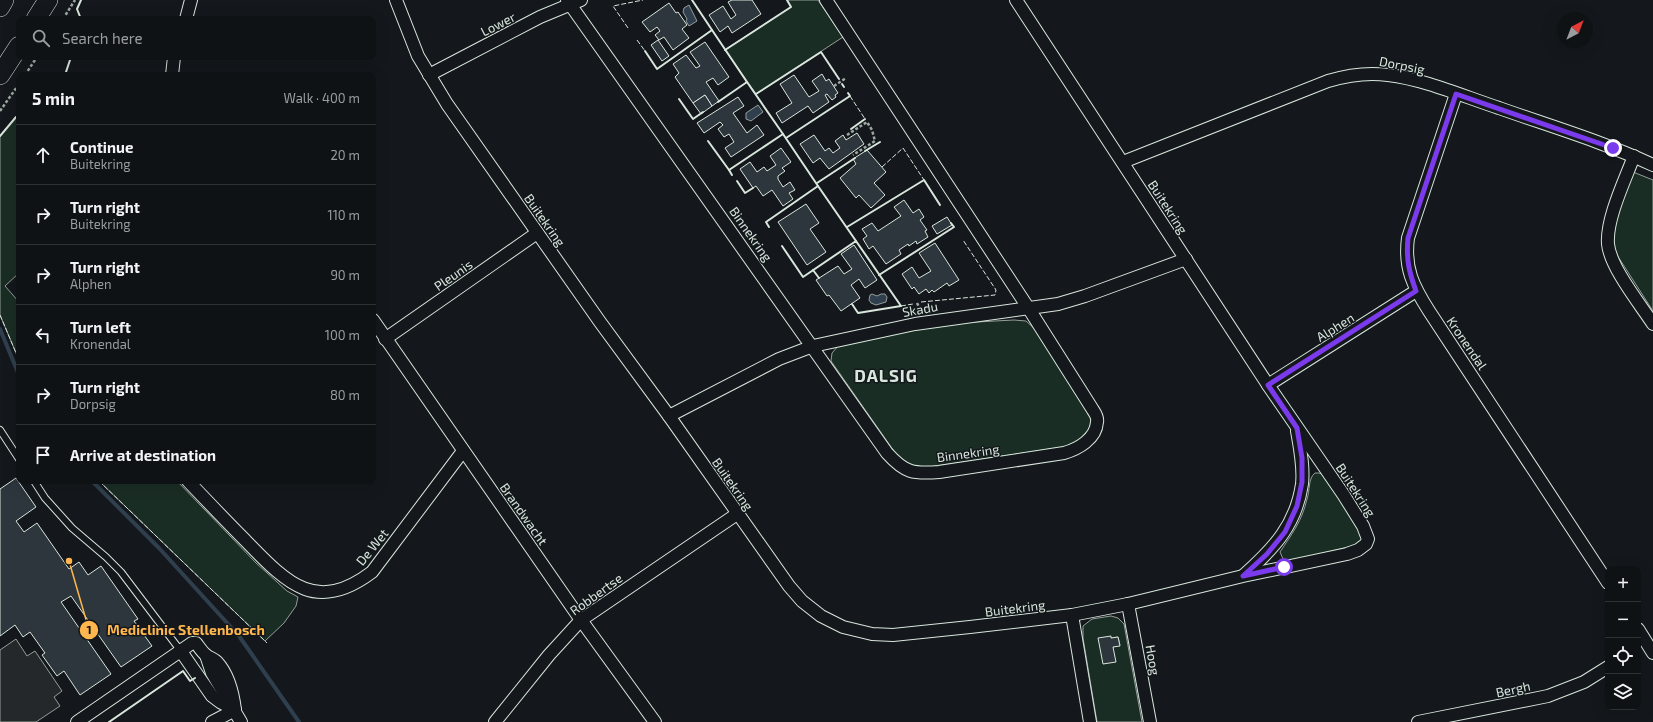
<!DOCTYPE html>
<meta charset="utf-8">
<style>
:root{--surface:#0f1215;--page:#181b1e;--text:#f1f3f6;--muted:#9b9ea0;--line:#2f3234}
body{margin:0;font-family:"Exo 2",sans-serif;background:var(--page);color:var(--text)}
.controls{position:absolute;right:12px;bottom:12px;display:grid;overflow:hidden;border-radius:8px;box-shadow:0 4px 16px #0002}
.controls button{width:36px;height:36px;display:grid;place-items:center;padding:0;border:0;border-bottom:1px solid var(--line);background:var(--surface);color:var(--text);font:20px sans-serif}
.compass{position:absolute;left:1557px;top:12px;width:36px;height:36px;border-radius:50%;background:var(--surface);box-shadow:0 4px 16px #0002;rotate:42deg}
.stop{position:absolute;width:12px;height:12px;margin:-9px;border:3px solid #7c3aed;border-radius:50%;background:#fff}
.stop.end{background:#7c3aed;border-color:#fff;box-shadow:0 1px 4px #0008}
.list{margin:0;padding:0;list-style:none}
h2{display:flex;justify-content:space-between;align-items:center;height:52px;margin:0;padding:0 16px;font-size:17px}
h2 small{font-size:13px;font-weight:400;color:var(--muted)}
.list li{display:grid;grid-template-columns:26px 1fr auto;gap:12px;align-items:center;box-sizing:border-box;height:60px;padding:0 16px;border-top:1px solid var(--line)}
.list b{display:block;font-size:15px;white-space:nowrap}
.list p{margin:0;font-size:13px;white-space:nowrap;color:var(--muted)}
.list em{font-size:13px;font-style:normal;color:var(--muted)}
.icon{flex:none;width:22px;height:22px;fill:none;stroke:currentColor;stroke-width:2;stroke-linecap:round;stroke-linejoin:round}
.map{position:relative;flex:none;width:1653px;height:722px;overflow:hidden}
.search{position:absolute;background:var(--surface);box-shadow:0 4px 16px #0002;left:16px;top:16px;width:360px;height:44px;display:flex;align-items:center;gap:10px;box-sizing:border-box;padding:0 14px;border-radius:8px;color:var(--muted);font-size:15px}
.panel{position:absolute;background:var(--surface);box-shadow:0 4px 16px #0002;left:16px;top:72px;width:360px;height:412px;border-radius:8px}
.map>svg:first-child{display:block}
</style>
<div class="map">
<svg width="1653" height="722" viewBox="0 0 1653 722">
<rect width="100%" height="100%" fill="#14181c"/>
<g fill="#1a2d24" stroke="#939e99" fill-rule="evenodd">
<path d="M787,0H818L843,37L756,94L725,50L791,7Z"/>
<path d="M16,117L19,120V273L5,286L19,302V360L0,315V136Z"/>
<path d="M1633,172L1653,180V311L1606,238Z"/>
<path d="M1014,320L1026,321L1035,329L1091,416V423L1088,436L1070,446L929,467H915L902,461L896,454L831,361L832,353L839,345L883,335L957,323Z"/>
<path d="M1315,473H1319L1322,474L1361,531L1362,537V542L1356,545L1288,562L1283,559L1280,552C1292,534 1302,521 1307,499C1310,491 1308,478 1315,473Z"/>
<path d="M99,481H177L256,563L287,591L298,597L296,606L284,623L265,641Z"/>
<path d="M1111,616L1118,618L1124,624L1142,722H1097L1083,638V626L1092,619ZM1110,636L1111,638L1118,637L1120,645L1113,647Z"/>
</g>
<path fill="#24282b" stroke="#939e99" d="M16,639L27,656L35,651L62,691L54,697L60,706L36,722H0V650Z"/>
<g fill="#2f3f4d" stroke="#939e99">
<path d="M689,5L697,21L689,26L686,21L687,19L683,12L684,8Z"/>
<path d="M758,105L763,112L751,121L746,119V113Z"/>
<path d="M872,294L877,296L881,294H885L887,297L886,302L876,305L871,303L869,300L870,295Z"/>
</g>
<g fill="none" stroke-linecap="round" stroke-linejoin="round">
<g stroke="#2f3f4d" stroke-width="4">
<path d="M0,329L19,375"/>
<path d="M92,481L159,548L239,636L299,722"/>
</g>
</g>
<g fill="#2c363c" stroke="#d8e6dc">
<path d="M732,0H752L761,14L732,33L728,26L720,32L709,15L723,6L731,19L736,15L728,2Z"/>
<path d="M669,3L676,13L678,12L687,25L682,29L689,38L673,50L664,37L659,40L655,35L660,31L657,27L650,32L642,22Z"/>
<path d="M658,40L669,56L662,61L651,45Z"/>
<path d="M705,42L729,77L718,85L713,78L706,82L719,101L712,106L705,95L693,103L675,77L679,73L673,64L686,55L696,68L700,66L690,52Z"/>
<path d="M822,74L826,81L829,79L838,93L835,95L836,97L832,100L827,94L825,95L829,102L813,113L808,106L782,123L776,113L792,103L780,84L794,75L809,97L819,91L812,81Z"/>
<path d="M705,95L712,106L701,114L693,103Z"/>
<path d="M738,97L744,106L733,113L747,133L757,125L764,135L731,157L725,148L734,142L729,134L724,137L718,129L723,125L720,122L704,133L697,123Z"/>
<path d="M857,133L864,144L829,169L820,158L813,163L800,144L814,135L825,151L829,148L833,153L840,148L835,141L843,135L846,140Z"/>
<path d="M781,148L791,162L782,168L785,171L778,176V179L783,187L790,182L795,190L789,193L793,199L783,206L772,190L763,196L756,186L753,188L740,169L750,162L757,172L764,167L767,171L776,165L770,156Z"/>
<path d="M867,150L886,172L874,183L885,195L871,208L859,195L856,198L840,178L856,164L853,159Z"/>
<path d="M904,200L913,213L919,209L924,217L920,220L927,230L925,231L928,237L917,244L916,241L909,246L908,244L899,250L901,254L886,264L873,246L869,249L863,239L867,236L862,229L872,223L878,231L901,216L894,207Z"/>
<path d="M806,204L819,223L810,229L826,252L807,265L778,222Z"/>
<path d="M947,217L952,225L937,234L932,226Z"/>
<path d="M935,243L959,280L949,286L947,283L934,292L932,290L929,293L926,289L919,294L914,287L912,289L902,274L912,267L919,278L931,271L919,253Z"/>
<path d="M854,245L877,280L865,288L859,279L851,285L860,298L841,311L829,295L827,296L816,280L838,266L844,274L852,269L841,254Z"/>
<path d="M16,478L36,507L16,521L24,532L37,523L69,569L79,562L88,575L101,566L138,619L134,621L152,646L121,667L71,596L61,602L111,674L80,695L64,671L57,676L42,655L45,653L30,632L23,637L15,625L0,636V489Z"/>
<path d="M1111,636V638L1118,637L1120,646L1113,647L1116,662L1103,664L1098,638Z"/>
</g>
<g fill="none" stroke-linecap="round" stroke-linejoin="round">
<defs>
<g id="service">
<path d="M0,430L19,459"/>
<path d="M34,481L45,498L72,528L106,557L121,572L180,650"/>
</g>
<g id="minor">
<path d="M396,0L418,56L447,104L600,322L669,416L789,586L802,601L821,616L843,627L872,634L893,635L970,627L1072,615L1128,604L1243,576L1347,554L1358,550L1366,544L1368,539L1363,526L1343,494L1268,385L1016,0"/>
<path d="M567,0L887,453C905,473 913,474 939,472L1064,453C1078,449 1096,439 1097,422C1098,418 1095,413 1093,410L1029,309L826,0"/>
<path d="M186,19L191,0"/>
<path d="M172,75L174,57"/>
<path d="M429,75L540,17L581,0"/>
<path d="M1456,94L1408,238C1404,268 1413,286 1429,311L1608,583"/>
<path d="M1634,156C1625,180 1606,219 1608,244C1610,267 1640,304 1653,324"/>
<path d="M1123,162L1328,81C1348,75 1367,72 1388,75C1424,79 1465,97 1499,108C1550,126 1604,142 1653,165"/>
<path d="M373,320L581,620L655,722"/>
<path d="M385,339L537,233"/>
<path d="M1268,385L1416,291"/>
<path d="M669,416L779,359L813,346L915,324L1058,304L1085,296L1186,259"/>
<path d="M188,481C207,501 226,521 245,540C286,582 315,615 372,572L463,451"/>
<path d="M1244,575C1274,548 1296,525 1302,484C1304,467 1300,448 1297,431"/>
<path d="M1128,604L1150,722"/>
<path d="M1072,615L1090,722"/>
<path d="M1638,629L1653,653"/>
<path d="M180,650L212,696L220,702L235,710"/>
<path d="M206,655L212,673L241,722"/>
<path d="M77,722L192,643H196C199,647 202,652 206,655C210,658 214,659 217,662C229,675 233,693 235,710"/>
<path d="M212,722L235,710"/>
<path d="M495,722L549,655L581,620L737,514"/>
<path d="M1418,722L1548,696L1584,682L1608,667"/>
</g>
<g id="primary">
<path d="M0,7L4,0"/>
<path d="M36,19L48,0"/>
<path d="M0,75L19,46"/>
</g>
</defs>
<use href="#service" stroke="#d8e6dc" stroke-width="8"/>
<use href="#minor" stroke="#d8e6dc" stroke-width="14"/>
<use href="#primary" stroke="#d8e6dc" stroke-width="20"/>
<g stroke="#9da8a2" stroke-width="2.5" stroke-dasharray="3 2" stroke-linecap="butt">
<path d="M63,19L75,0"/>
<path d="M25,75L37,57"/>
<path d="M834,86L846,78"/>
<path d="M0,111L19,84"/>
<path d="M847,135L867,122L872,130L875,141L853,155"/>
<path d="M917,303L921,311"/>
</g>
<use href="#service" stroke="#14181c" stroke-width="6"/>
<use href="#minor" stroke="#14181c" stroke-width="12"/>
<use href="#primary" stroke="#14181c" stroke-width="19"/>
<g stroke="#d8e6dc" stroke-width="1" stroke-dasharray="5 2" stroke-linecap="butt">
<path d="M628,28L613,6L643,0"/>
<path d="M637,40L645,51"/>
<path d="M850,96L865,119"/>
<path d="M882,167L903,148L924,180"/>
<path d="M921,302L995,295L996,290L963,240"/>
<path d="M901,306L913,304"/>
<path d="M0,315L19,360"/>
<path d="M99,481L267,643"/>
</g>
<g stroke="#d8e6dc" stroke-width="2">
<path d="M692,0L712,30"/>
<path d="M81,19L77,9L81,0"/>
<path d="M725,50L791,7L787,0"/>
<path d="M645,51L657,69L712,30L747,82"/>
<path d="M65,75L71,57"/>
<path d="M842,84L844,87"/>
<path d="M756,94L821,52L839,79"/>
<path d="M679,99L693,119L703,112"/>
<path d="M718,102L747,82L783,134"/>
<path d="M851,129L865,119"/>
<path d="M0,136L16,117H19"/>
<path d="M786,138L850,96L848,93"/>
<path d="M708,141L729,170L783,134L818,186"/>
<path d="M865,151L880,142"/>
<path d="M729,170L732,175"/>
<path d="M737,181L745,193L753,188"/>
<path d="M817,183L855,158"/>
<path d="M769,227L766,222L818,186L856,241"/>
<path d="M847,227L924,180L940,205"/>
<path d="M782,246L803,277L856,241L901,306L858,313L852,304"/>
<path d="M813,270L819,278"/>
<path d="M879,275L954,227L951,223"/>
<path d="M109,722L183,671L190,681L195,678"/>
</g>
</g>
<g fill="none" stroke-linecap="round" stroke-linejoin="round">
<path stroke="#7c3aed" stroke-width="5" d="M1284,567L1243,576L1267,554L1285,532L1297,506L1302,482V458L1297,428L1268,385L1416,291C1409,272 1406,259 1408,238L1456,94L1613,148"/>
</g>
<g text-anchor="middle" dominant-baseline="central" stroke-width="3" stroke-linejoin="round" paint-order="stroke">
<g font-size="13" fill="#d8e6dc" stroke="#14181c">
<text transform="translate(498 24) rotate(-27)">Lower</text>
<text transform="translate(1402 65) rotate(11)">Dorpsig</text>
<text transform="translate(1168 207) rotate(57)">Buitekring</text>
<text transform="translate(545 220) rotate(55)">Buitekring</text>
<text transform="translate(751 234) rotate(55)">Binnekring</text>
<text transform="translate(453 275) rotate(-35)">Pleunis</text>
<text transform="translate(920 309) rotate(-10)">Skadu</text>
<text transform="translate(1335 327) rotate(-32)">Alphen</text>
<text transform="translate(1467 343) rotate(56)">Kronendal</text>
<text transform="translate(968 453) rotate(-8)">Binnekring</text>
<text transform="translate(733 484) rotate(55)">Buitekring</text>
<text transform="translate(1356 490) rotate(57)">Buitekring</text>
<text transform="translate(524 514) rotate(55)">Brandwacht</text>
<text transform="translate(372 547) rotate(-51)">De Wet</text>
<text transform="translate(596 594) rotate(-36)">Robbertse</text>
<text transform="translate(1015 608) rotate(-7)">Buitekring</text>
<text transform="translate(1153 660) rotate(80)">Hoog</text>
<text transform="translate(1513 689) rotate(-12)">Bergh</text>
</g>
<g font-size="17" font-weight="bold" letter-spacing="1" fill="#d8e6dc" stroke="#14181c">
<text x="886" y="375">DALSIG</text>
</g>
</g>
<path fill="none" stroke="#ffb74d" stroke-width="1.5" d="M69 561L89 630"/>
<g fill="#ffb74d" stroke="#14181c" stroke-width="1.5">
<circle cx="69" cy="561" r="4"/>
<circle cx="89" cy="630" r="10"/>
</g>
<g font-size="12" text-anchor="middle" font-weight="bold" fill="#111">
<text x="89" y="634">1</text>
</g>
<g font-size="14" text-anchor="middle" font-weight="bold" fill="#ffb74d" stroke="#14181c" stroke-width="3" stroke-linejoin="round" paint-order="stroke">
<text x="186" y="635">Mediclinic Stellenbosch</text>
</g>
</svg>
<div class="controls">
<button>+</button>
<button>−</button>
<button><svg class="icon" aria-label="locate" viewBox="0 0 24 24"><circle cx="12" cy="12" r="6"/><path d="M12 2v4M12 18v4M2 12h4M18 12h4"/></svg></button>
<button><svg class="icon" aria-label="layers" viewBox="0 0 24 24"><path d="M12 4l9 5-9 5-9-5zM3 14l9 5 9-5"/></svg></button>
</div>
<svg class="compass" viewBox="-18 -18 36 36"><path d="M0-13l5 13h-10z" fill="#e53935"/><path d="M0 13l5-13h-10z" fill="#9b9ea0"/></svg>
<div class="stop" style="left:1284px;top:567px"></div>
<div class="stop end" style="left:1613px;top:148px"></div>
<div class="search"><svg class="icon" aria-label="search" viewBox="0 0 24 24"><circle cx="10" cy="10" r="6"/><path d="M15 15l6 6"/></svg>Search here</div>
<section class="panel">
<h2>5 min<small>Walk · 400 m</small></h2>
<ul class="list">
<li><svg class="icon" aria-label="ahead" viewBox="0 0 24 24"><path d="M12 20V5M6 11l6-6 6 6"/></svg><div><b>Continue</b><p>Buitekring</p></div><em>20 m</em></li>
<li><svg class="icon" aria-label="right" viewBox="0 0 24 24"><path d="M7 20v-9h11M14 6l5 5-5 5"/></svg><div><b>Turn right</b><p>Buitekring</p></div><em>110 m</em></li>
<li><svg class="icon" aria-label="right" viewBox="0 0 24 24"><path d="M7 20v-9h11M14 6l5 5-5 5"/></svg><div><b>Turn right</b><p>Alphen</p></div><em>90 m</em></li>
<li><svg class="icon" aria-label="left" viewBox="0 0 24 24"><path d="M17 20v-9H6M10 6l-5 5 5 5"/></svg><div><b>Turn left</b><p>Kronendal</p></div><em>100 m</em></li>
<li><svg class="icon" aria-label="right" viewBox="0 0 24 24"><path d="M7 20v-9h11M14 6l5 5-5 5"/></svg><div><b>Turn right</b><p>Dorpsig</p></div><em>80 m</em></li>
<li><svg class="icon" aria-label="arrive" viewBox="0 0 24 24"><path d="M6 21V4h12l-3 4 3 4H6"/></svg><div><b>Arrive at destination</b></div></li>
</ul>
</section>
</div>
